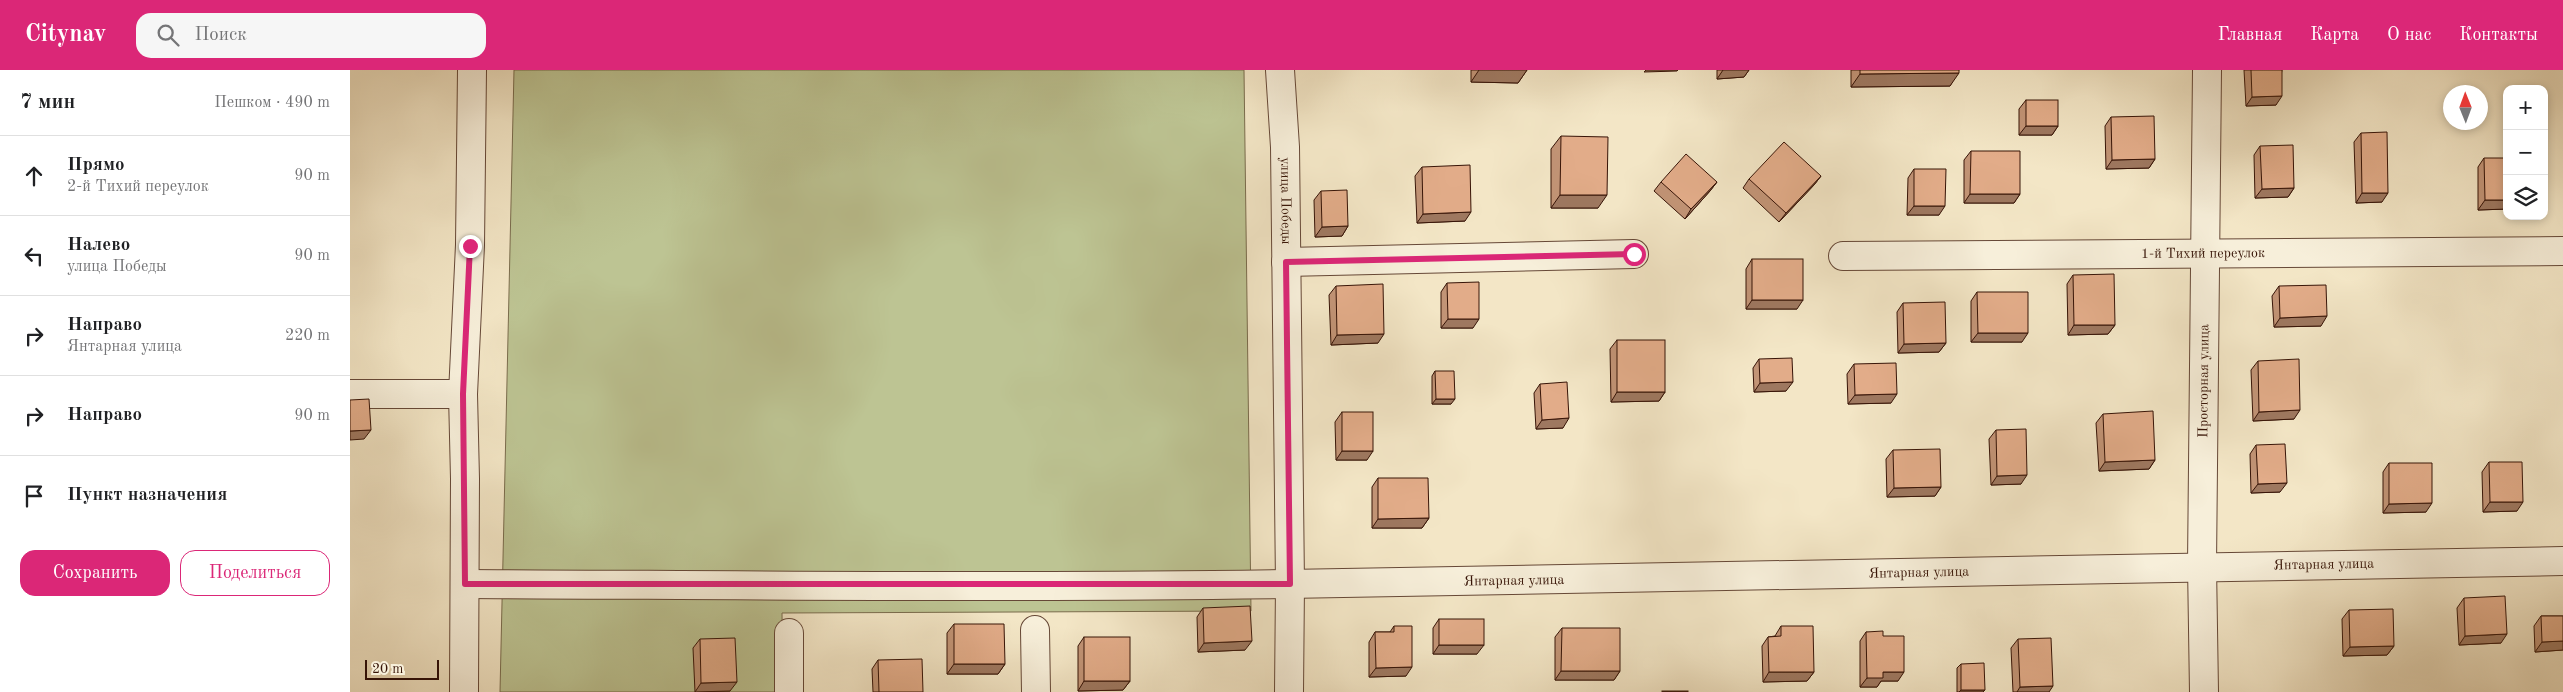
<!DOCTYPE html>
<html lang="ru">
<meta charset="utf-8">
<style>
:root{--surface:#fff;--page:#f6f6f6;--text:#202124;--muted:#757577;--line:#e0e0e0;--accent:#db2777}
body{margin:0;font-family:"Old Standard TT",serif;background:var(--page);color:var(--text)}
.controls{position:absolute;right:15px;top:15px;display:grid;overflow:hidden;border-radius:10px;box-shadow:0 2px 8px #0003}
.controls button{width:45px;height:45px;display:grid;place-items:center;padding:0;border:0;border-bottom:1px solid var(--line);background:var(--surface);color:var(--text);font:25px sans-serif}
.compass{position:absolute;left:2093px;top:15px;width:45px;height:45px;border-radius:50%;background:var(--surface);box-shadow:0 2px 8px #0003;rotate:359deg}
.scale{position:absolute;left:15px;bottom:12px;width:74px;box-sizing:border-box;padding-left:5px;border:2px solid #371407;border-top:0;font-size:14px;line-height:18px;white-space:nowrap;color:#371407;-webkit-text-stroke:4px #f7efda;paint-order:stroke}
.stop{position:absolute;width:15px;height:15px;margin:-11px;border:4px solid #db2777;border-radius:50%;background:#fff}
.stop.end{background:#db2777;border-color:#fff;box-shadow:0 1px 5px #0008}
.list{margin:0;padding:0;list-style:none}
h2{display:flex;justify-content:space-between;align-items:center;height:65px;margin:0;padding:0 20px;font-size:21px}
h2 small{font-size:16px;font-weight:400;color:var(--muted)}
.list li{display:grid;grid-template-columns:32px 1fr auto;gap:15px;align-items:center;box-sizing:border-box;height:80px;padding:0 20px;border-top:1px solid var(--line)}
.list b{display:block;font-size:19px;white-space:nowrap}
.list p{margin:0;font-size:16px;white-space:nowrap;color:var(--muted)}
.list em{font-size:16px;font-style:normal;color:var(--muted)}
.actions{display:flex;gap:10px;padding:15px 20px}
.actions a{flex:1;padding:11px 0;border:1px solid var(--accent);border-radius:15px;text-align:center;font-size:18px;color:var(--accent)}
.actions .main{background:var(--accent);color:#fff}
.icon{flex:none;width:28px;height:28px;fill:none;stroke:currentColor;stroke-width:2;stroke-linecap:round;stroke-linejoin:round}
.map{position:relative;flex:none;width:2213px;height:622px;overflow:hidden}
header{display:flex;align-items:center;gap:30px;box-sizing:border-box;height:70px;padding:0 25px;background:var(--accent);color:#fff}
header strong{font-size:24px}
nav{display:flex;gap:28px;margin-inline-start:auto;font-size:18px}
.search{width:350px;height:45px;background:var(--page);display:flex;align-items:center;gap:12px;box-sizing:border-box;padding:0 18px;border-radius:15px;color:var(--muted);font-size:19px}
main{display:flex}
aside{flex:1;background:var(--surface)}
.map>svg:first-child{display:block}
</style>
<header>
<strong>Citynav</strong>
<div class="search"><svg class="icon" aria-label="search" viewBox="0 0 24 24"><circle cx="10" cy="10" r="6"/><path d="M15 15l6 6"/></svg>Поиск</div>
<nav><a>Главная</a><a>Карта</a><a>О нас</a><a>Контакты</a></nav>
</header>
<main>
<aside>
<h2>7 мин<small>Пешком · 490 m</small></h2>
<ul class="list">
<li><svg class="icon" aria-label="ahead" viewBox="0 0 24 24"><path d="M12 20V5M6 11l6-6 6 6"/></svg><div><b>Прямо</b><p>2-й Тихий переулок</p></div><em>90 m</em></li>
<li><svg class="icon" aria-label="left" viewBox="0 0 24 24"><path d="M17 20v-9H6M10 6l-5 5 5 5"/></svg><div><b>Налево</b><p>улица Победы</p></div><em>90 m</em></li>
<li><svg class="icon" aria-label="right" viewBox="0 0 24 24"><path d="M7 20v-9h11M14 6l5 5-5 5"/></svg><div><b>Направо</b><p>Янтарная улица</p></div><em>220 m</em></li>
<li><svg class="icon" aria-label="right" viewBox="0 0 24 24"><path d="M7 20v-9h11M14 6l5 5-5 5"/></svg><div><b>Направо</b></div><em>90 m</em></li>
<li><svg class="icon" aria-label="arrive" viewBox="0 0 24 24"><path d="M6 21V4h12l-3 4 3 4H6"/></svg><div><b>Пункт назначения</b></div></li>
</ul>
<div class="actions"><a class="main">Сохранить</a><a>Поделиться</a></div>
</aside>
<div class="map">
<svg width="2213" height="622" viewBox="0 0 2213 622">
<rect width="100%" height="100%" fill="#f3e6c6"/>
<filter id="stains"><feTurbulence type="fractalNoise" baseFrequency=".004" numOctaves="4"/><feColorMatrix values="0 0 0 0 .2 0 0 0 0 .09 0 0 0 0 .02 0 0 0 .5 -.17"/></filter>
<radialGradient id="worn" r=".72"><stop offset=".6" stop-color="#630" stop-opacity="0"/><stop offset="1" stop-color="#630" stop-opacity=".3"/></radialGradient>
<path fill="#bdc493" stroke="#7a6c4d" d="M164,0H894L901,541L432,543L433,622H150Z"/>
<g fill="none" stroke-linecap="round" stroke-linejoin="round">
<defs>
<g id="minor">
<path id="s1" d="M930,0L935,77L940,514L939,622"/>
<path id="s2" d="M1493,186L2213,181"/>
<path d="M936,192L1284,184"/>
<path d="M0,324H113"/>
<path id="s3" d="M115,514C389,515 663,518 937,514C1363,509 1788,496 2213,491"/>
<path d="M685,560L686,622"/>
<path d="M439,563V622"/>
<path d="M114,622L115,409L113,324L120,175L122,0"/>
<path id="s4" d="M1854,622L1852,495L1857,0"/>
</g>
</defs>
<use href="#minor" stroke="#664837" stroke-width="30"/>
<use href="#minor" stroke="#f7efda" stroke-width="28"/>
</g>
<g fill="#c29476" stroke="#371407">
<path d="M1121,0H1177L1168,13L1121,12Z"/>
<path d="M1367,0H1399L1394,7L1367,9Z"/>
<path d="M1501,0H1609L1600,16L1501,17Z"/>
<path d="M1894,0H1932L1926,35L1896,36Z"/>
<path d="M1676,30L1708,56L1702,65H1669V39Z"/>
<path d="M1761,47L1805,89L1799,98L1756,99L1755,56Z"/>
<path d="M2011,63L2032,132L2006,133L2004,72Z"/>
<path d="M1211,66L1248,138H1201V79Z"/>
<path d="M1910,76L1944,118L1938,127L1905,128L1904,85Z"/>
<path d="M1621,81L1670,124L1664,133H1614V90Z"/>
<path d="M2134,88L2157,139L2128,140V97Z"/>
<path d="M1072,97L1115,151L1067,153L1065,106Z"/>
<path d="M1564,99L1589,145H1557L1558,108Z"/>
<path d="M1471,106L1464,115L1429,152L1393,118L1399,109Z"/>
<path d="M1311,112H1367L1360,121L1335,149L1304,121Z"/>
<path d="M971,121L998,156L992,166L965,167L964,130Z"/>
<path d="M1402,189L1447,239H1396V199Z"/>
<path d="M1723,205L1765,255L1758,264L1718,265L1717,214Z"/>
<path d="M1097,213L1123,258H1091V222Z"/>
<path d="M986,216L1028,273L981,275L979,225Z"/>
<path d="M1929,216L1971,256L1924,257L1922,226Z"/>
<path d="M1627,222L1672,272H1621V231Z"/>
<path d="M1553,233L1596,273L1589,282L1548,283L1547,242Z"/>
<path d="M1267,270L1315,322L1309,331L1261,332L1260,279Z"/>
<path d="M1409,289L1436,321L1404,322L1403,298Z"/>
<path d="M1908,291L1944,349L1903,351L1901,300Z"/>
<path d="M1504,294L1541,333L1498,334L1497,304Z"/>
<path d="M1085,301L1101,334H1082V306Z"/>
<path d="M1190,314L1213,358L1186,359L1184,323Z"/>
<path d="M992,342L1017,390H986L985,352Z"/>
<path d="M1753,344L1805,390L1799,399L1749,401L1746,353Z"/>
<path d="M1646,360L1671,414L1641,415L1639,369Z"/>
<path d="M1906,375L1930,422L1901,423L1900,384Z"/>
<path d="M1543,380L1591,417L1585,426L1537,427L1536,389Z"/>
<path d="M2139,392L2167,441L2133,442L2132,402Z"/>
<path d="M2039,393L2076,442L2033,443V402Z"/>
<path d="M1028,408L1079,448L1072,458H1022V417Z"/>
<path d="M2114,528L2151,573L2109,575L2107,538Z"/>
<path d="M853,538L895,580L848,582L847,547Z"/>
<path d="M1999,540L2044,576L2037,585L1993,586L1992,549Z"/>
<path d="M2191,546H2213V580L2185,582L2184,556Z"/>
<path d="M1089,549L1127,584H1083V558Z"/>
<path d="M604,554L655,594L648,604H597V563Z"/>
<path d="M1044,556L1056,606L1019,607V572L1025,562H1040Z"/>
<path d="M1431,556L1464,602L1457,611L1413,612L1412,576L1418,567L1425,566Z"/>
<path d="M1212,558L1270,601L1264,610H1205V567Z"/>
<path d="M1516,562L1533,566L1548,611H1531L1527,617H1510V571Z"/>
<path d="M734,567L780,611L773,620L728,621V576Z"/>
<path d="M350,569L380,621L345,622L343,578Z"/>
<path d="M1668,569L1699,622H1663L1661,578Z"/>
<path d="M528,590L573,622H523L522,599Z"/>
<path d="M1611,594L1633,622H1607V598Z"/>
</g>
<g fill="#9e7860" stroke="#371407">
<path d="M1129,0H1177L1168,13L1121,12Z"/>
<path d="M1296,0H1328L1327,1L1294,2Z"/>
<path d="M1373,0H1399L1394,7L1367,9Z"/>
<path d="M1609,3L1600,16L1501,17L1510,4Z"/>
<path d="M1932,26L1926,35L1896,36L1902,27Z"/>
<path d="M1676,56H1708L1702,65H1669Z"/>
<path d="M1805,89L1799,98L1756,99L1762,90Z"/>
<path d="M1471,106L1464,115L1429,152L1436,143Z"/>
<path d="M1367,112L1360,121L1335,149L1341,139Z"/>
<path d="M1944,118L1938,127L1905,128L1912,119Z"/>
<path d="M2012,123H2038L2032,132L2006,133Z"/>
<path d="M1620,124H1670L1664,133H1614Z"/>
<path d="M1210,125H1257L1248,138H1201Z"/>
<path d="M2135,130H2157V139L2128,140Z"/>
<path d="M1564,136H1595L1589,145H1557Z"/>
<path d="M1121,142L1115,151L1067,153L1073,144Z"/>
<path d="M998,156L992,166L965,167L972,157Z"/>
<path d="M1402,230H1453L1447,239H1396Z"/>
<path d="M1977,246L1971,256L1924,257L1930,248Z"/>
<path d="M1098,249H1129L1123,258H1091Z"/>
<path d="M1724,255H1765L1758,264L1718,265Z"/>
<path d="M1628,263H1678L1672,272H1621Z"/>
<path d="M1034,264L1028,273L981,275L987,265Z"/>
<path d="M1596,273L1589,282L1548,283L1554,274Z"/>
<path d="M1443,312L1436,321L1404,322L1410,313Z"/>
<path d="M1267,322H1315L1309,331L1261,332Z"/>
<path d="M1547,324L1541,333L1498,334L1505,325Z"/>
<path d="M1086,329H1105L1101,334H1082Z"/>
<path d="M1950,340L1944,349L1903,351L1909,342Z"/>
<path d="M1219,348L1213,358L1186,359L1192,350Z"/>
<path d="M21,360L14,369L0,370V361Z"/>
<path d="M992,381H1023L1017,390H986Z"/>
<path d="M1805,390L1799,399L1749,401L1755,392Z"/>
<path d="M1677,405L1671,414L1641,415L1647,406Z"/>
<path d="M1937,413L1930,422L1901,423L1908,414Z"/>
<path d="M1591,417L1585,426L1537,427L1544,418Z"/>
<path d="M2140,432H2173L2167,441L2133,442Z"/>
<path d="M2082,433L2076,442L2033,443L2039,434Z"/>
<path d="M1079,448L1072,458H1022L1028,449Z"/>
<path d="M2157,564L2151,573L2109,575L2115,566Z"/>
<path d="M902,571L895,580L848,582L854,573Z"/>
<path d="M2213,571V580L2185,582L2192,572Z"/>
<path d="M1089,575H1134L1127,584H1083Z"/>
<path d="M2044,576L2037,585L1993,586L2000,577Z"/>
<path d="M604,594H655L648,604H597Z"/>
<path d="M1062,597L1056,606L1019,607L1026,598Z"/>
<path d="M1211,601H1270L1264,610H1205Z"/>
<path d="M1419,602H1464L1457,611L1413,612Z"/>
<path d="M1533,602H1554L1548,611H1531L1527,617H1510L1517,608Z"/>
<path d="M734,611H780L773,620L728,621Z"/>
<path d="M387,612L380,621L345,622L351,613Z"/>
<path d="M1703,616L1699,622H1667L1670,617Z"/>
<path d="M1611,620H1635L1633,622H1609Z"/>
</g>
<g fill="#e2ac89" stroke="#371407">
<path d="M1510,0H1609V3L1510,4Z"/>
<path d="M1901,0H1932V26L1902,27Z"/>
<rect x="1676" y="30" width="32" height="26"/>
<path d="M1804,46L1805,89L1762,90L1761,47Z"/>
<path d="M2037,62L2038,123H2012L2011,63Z"/>
<path d="M1211,66L1258,67L1257,125H1210Z"/>
<path d="M1434,72L1471,106L1436,143L1399,109Z"/>
<path d="M1943,75L1944,118L1912,119L1910,76Z"/>
<path d="M1621,81H1670V124H1620Z"/>
<path d="M1336,84L1367,112L1341,139L1311,112Z"/>
<path d="M2134,88H2157V130H2135Z"/>
<path d="M1120,95L1121,142L1073,144L1072,97Z"/>
<path d="M1564,99H1596L1595,136H1564Z"/>
<path d="M997,120L998,156L972,157L971,121Z"/>
<rect x="1402" y="189" width="51" height="41"/>
<path d="M1764,204L1765,255H1724L1723,205Z"/>
<path d="M1129,212V249H1098L1097,213Z"/>
<path d="M1033,214L1034,264L987,265L986,216Z"/>
<path d="M1976,215L1977,246L1930,248L1929,216Z"/>
<path d="M1627,222H1678V263H1628Z"/>
<path d="M1595,232L1596,273L1554,274L1553,233Z"/>
<rect x="1267" y="270" width="48" height="52"/>
<path d="M1442,288L1443,312L1410,313L1409,289Z"/>
<path d="M1949,289L1950,340L1909,342L1908,291Z"/>
<path d="M1546,293L1547,324L1505,325L1504,294Z"/>
<path d="M1085,301H1104L1105,329H1086Z"/>
<path d="M1217,312L1219,348L1192,350L1190,314Z"/>
<path d="M19,329L21,360L0,361V330Z"/>
<path d="M1803,341L1805,390L1755,392L1753,344Z"/>
<rect x="992" y="342" width="31" height="39"/>
<path d="M1676,359L1677,405L1647,406L1646,360Z"/>
<path d="M1935,374L1937,413L1908,414L1906,375Z"/>
<path d="M1590,379L1591,417L1544,418L1543,380Z"/>
<path d="M2139,392H2172L2173,432H2140Z"/>
<path d="M2039,393H2082V433L2039,434Z"/>
<path d="M1028,408H1078L1079,448L1028,449Z"/>
<path d="M2155,526L2157,564L2115,566L2114,528Z"/>
<path d="M900,536L902,571L854,573L853,538Z"/>
<path d="M2043,539L2044,576L2000,577L1999,540Z"/>
<path d="M2191,546H2213V571L2192,572Z"/>
<rect x="1089" y="549" width="45" height="26"/>
<path d="M604,554H654L655,594H604Z"/>
<path d="M1044,556H1062V597L1026,598L1025,562H1044Z"/>
<path d="M1431,556H1463L1464,602H1419L1418,567L1431,566Z"/>
<path d="M1212,558H1270V601H1211Z"/>
<path d="M1533,561V566H1554V602H1533V608H1517L1516,562Z"/>
<rect x="734" y="567" width="46" height="44"/>
<path d="M385,568L387,612L351,613L350,569Z"/>
<path d="M1701,568L1703,616L1670,617L1668,569Z"/>
<path d="M572,589L573,622H529L528,590Z"/>
<path d="M1634,593L1635,620H1611V594Z"/>
<rect x="1312" y="621" width="26" height="1"/>
</g>
<g fill="none" stroke-linecap="round" stroke-linejoin="round">
<path stroke="#db2777" stroke-width="6" d="M120,176L113,324L115,514H940L936,192L1284,184"/>
</g>
<g text-anchor="middle" dominant-baseline="central" stroke-width="4" stroke-linejoin="round" paint-order="stroke">
<g font-size="14" fill="#371407" stroke="#f7efda">
<text stroke="none"><textPath href="#s1" startOffset="131">улица Победы</textPath></text>
<text stroke="none"><textPath href="#s2" startOffset="360">1-й Тихий переулок</textPath></text>
<text stroke="none"><textPath href="#s4" startOffset="311">Просторная улица</textPath></text>
<text stroke="none"><textPath href="#s3" startOffset="1859">Янтарная улица</textPath></text>
<text stroke="none"><textPath href="#s3" startOffset="1454">Янтарная улица</textPath></text>
<text stroke="none"><textPath href="#s3" startOffset="1049">Янтарная улица</textPath></text>
</g>
</g>
<rect width="100%" height="100%" filter="url(#stains)"/>
<rect width="100%" height="100%" fill="url(#worn)"/>
</svg>
<div class="controls">
<button>+</button>
<button>−</button>
<button><svg class="icon" aria-label="layers" viewBox="0 0 24 24"><path d="M12 4l9 5-9 5-9-5zM3 14l9 5 9-5"/></svg></button>
</div>
<svg class="compass" viewBox="-18 -18 36 36"><path d="M0-13l5 13h-10z" fill="#e53935"/><path d="M0 13l5-13h-10z" fill="#757577"/></svg>
<div class="scale">20 m</div>
<div class="stop" style="left:1284px;top:184px"></div>
<div class="stop end" style="left:120px;top:176px"></div>
</div>
</main>
